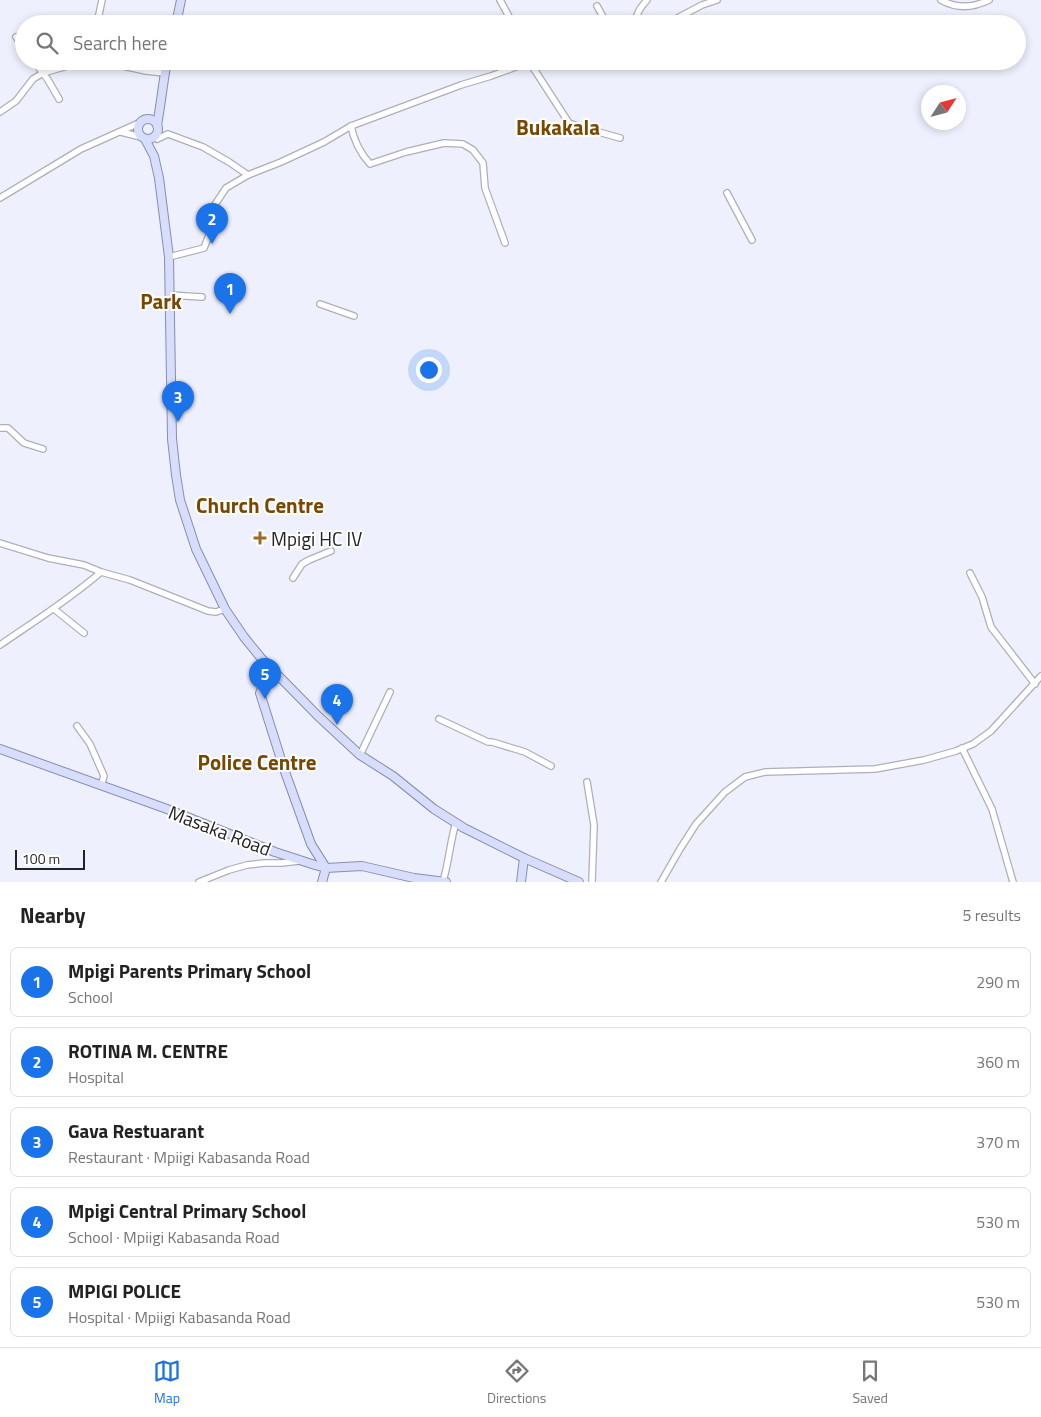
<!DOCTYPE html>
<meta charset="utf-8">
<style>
:root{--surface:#fff;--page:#f2f2f2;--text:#222;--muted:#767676;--line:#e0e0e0;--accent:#1a73e8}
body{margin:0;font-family:"Titillium Web",sans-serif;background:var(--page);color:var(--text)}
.compass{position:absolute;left:921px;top:85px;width:45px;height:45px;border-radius:50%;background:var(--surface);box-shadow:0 2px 8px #0003;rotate:54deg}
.scale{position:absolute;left:15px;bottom:12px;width:70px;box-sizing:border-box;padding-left:5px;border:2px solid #222327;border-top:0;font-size:14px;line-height:18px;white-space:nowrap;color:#222327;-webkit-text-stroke:4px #fff;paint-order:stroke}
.you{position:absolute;left:428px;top:369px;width:18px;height:18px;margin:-12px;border:4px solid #fff;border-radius:50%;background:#1a73e8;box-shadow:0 0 0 8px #1a73e833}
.badge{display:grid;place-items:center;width:32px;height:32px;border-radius:50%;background:var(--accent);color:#fff;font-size:16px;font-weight:700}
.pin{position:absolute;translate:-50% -41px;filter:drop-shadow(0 1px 2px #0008)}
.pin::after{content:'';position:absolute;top:26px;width:18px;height:15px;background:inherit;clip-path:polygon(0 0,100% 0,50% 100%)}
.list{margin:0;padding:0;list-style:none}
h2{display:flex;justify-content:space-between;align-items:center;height:65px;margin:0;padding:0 20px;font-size:21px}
h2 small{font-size:16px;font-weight:400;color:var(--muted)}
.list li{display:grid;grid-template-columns:32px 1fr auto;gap:15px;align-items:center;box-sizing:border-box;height:70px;margin:0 10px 10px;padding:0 10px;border:1px solid var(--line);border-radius:8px}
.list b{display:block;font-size:19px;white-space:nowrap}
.list p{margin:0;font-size:16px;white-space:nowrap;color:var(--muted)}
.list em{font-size:16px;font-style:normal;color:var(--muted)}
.icon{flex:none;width:28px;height:28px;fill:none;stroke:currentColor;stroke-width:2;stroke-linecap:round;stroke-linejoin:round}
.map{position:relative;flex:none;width:1041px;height:882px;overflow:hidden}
.search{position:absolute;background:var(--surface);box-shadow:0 2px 8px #0003;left:15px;right:15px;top:15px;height:55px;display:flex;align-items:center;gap:12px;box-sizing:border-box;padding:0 18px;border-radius:28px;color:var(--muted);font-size:19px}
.sheet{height:465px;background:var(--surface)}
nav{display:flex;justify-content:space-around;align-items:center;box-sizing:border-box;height:70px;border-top:1px solid var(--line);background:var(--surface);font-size:14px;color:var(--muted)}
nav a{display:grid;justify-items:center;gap:2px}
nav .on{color:var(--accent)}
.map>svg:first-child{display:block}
</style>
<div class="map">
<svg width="1041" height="882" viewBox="0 0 1041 882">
<rect width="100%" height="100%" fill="#eef1fd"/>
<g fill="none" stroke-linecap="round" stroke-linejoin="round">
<defs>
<g id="minor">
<path d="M500,0L513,24"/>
<path d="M941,0C957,9 973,8 989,0"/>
<path d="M597,6L603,17L604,24"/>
<path d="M97,24L102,0"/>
<path d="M636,24C635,14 641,7 647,0"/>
<path d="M666,24L702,5L717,0"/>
<path d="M16,37L24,48"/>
<path d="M34,61L48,80L59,99"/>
<path d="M100,61L146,71L165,73"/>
<path d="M532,61V66L569,123L581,127L620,138"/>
<path d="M0,112L16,101L33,79L43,73L85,61"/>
<path d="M351,126C354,141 360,153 370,164L406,152L444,143L463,144L473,150L483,163L485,188L505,243"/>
<path d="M121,132L141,137"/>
<path d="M157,139L168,134L203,147L229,162L248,175"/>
<path d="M727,193L752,240"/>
<path d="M0,198L81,149L139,123"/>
<path d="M169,257L204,248L209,235L212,209L226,188L248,175L281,162L324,142L351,126L461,85L491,76L532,61"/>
<path d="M169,295L202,297"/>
<path d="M320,304L354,316"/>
<path d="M0,428H8L24,443L43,449"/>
<path d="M0,543L48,558L84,565L101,572L130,580L208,611L216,612L225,609"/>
<path d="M970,573L982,597L991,627L1035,684"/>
<path d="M293,578L302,564L309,560L331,551"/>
<path d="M54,609L84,633"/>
<path d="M0,645C35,621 70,599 101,572"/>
<path d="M439,719L488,742H492L525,752L551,766"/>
<path d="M77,726L90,744L104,776L101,786"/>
<path d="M962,748L992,809L1013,882"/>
<path d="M360,755L390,692"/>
<path d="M587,782L594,825L592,882"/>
<path d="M443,881C449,862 450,842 456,822"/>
<path d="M199,882L229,870L247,865L264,863H281L299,861"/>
<path d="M661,882L680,849L696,824L725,792L745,777L765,772L875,769L924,760L956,751L973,744L991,731L1041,676"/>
</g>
<g id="major">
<path d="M176,24L181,0"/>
<circle cx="148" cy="129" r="10"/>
<path d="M157,125C161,104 163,82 167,61"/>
<path d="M145,139L154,156L159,178L169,257L172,439L176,475L180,500L196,549L225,609L244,637L261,658L318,716L360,755L393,776L434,809L464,828L524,858L579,882"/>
<path d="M275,673C268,677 263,685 260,693L284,769L311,844L326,868L322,882"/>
<path d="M0,749L167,809L275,852L315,865L326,868L362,866L414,878L446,882"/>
<path d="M521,882L524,858"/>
</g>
</defs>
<use href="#minor" stroke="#adafbb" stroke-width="8"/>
<use href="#major" stroke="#878eae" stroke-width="10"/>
<use href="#minor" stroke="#fff" stroke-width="5.5"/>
<use href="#major" stroke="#d7ddfa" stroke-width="8"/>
</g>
<path fill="#a16826" stroke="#fff" stroke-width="2" d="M257.5 530.5h5v5h5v5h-5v5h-5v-5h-5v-5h5z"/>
<g text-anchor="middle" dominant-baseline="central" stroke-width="4" stroke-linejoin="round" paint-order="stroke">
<g font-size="19" fill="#222327" stroke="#fff" text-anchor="start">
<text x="271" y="538">Mpigi HC IV</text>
</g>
<g font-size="19" fill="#222327" stroke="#fff">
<text transform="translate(220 830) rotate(21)">Masaka Road</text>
</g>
<g font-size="21" font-weight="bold" fill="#794700" stroke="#fff">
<text x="558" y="127">Bukakala</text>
<text x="161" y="301">Park</text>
<text x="260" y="505">Church Centre</text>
<text x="257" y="762">Police Centre</text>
</g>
</g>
</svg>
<svg class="compass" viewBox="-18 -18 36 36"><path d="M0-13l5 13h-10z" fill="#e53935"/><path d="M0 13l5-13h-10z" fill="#767676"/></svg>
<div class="scale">100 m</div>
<div class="you"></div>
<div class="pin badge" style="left:230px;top:314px">1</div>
<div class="pin badge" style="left:212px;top:244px">2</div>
<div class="pin badge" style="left:178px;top:422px">3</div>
<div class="pin badge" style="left:337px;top:725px">4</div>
<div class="pin badge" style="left:265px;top:699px">5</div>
<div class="search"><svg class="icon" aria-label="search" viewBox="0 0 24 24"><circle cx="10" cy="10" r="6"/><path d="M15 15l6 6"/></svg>Search here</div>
</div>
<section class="sheet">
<h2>Nearby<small>5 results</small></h2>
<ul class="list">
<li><span class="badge">1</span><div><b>Mpigi Parents Primary School</b><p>School</p></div><em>290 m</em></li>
<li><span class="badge">2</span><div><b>ROTINA M. CENTRE</b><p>Hospital</p></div><em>360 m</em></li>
<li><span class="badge">3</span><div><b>Gava Restuarant</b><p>Restaurant · Mpiigi Kabasanda Road</p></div><em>370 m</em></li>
<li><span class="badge">4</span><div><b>Mpigi Central Primary School</b><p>School · Mpiigi Kabasanda Road</p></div><em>530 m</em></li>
<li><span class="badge">5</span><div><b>MPIGI POLICE</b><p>Hospital · Mpiigi Kabasanda Road</p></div><em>530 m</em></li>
</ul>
</section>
<nav>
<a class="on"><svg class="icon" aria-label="map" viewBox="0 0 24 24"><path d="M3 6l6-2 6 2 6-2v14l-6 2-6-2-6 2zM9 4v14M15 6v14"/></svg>Map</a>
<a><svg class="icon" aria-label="directions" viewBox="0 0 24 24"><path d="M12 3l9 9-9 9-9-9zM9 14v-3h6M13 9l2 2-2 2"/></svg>Directions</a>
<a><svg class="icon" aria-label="saved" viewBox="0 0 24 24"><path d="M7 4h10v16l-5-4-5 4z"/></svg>Saved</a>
</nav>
